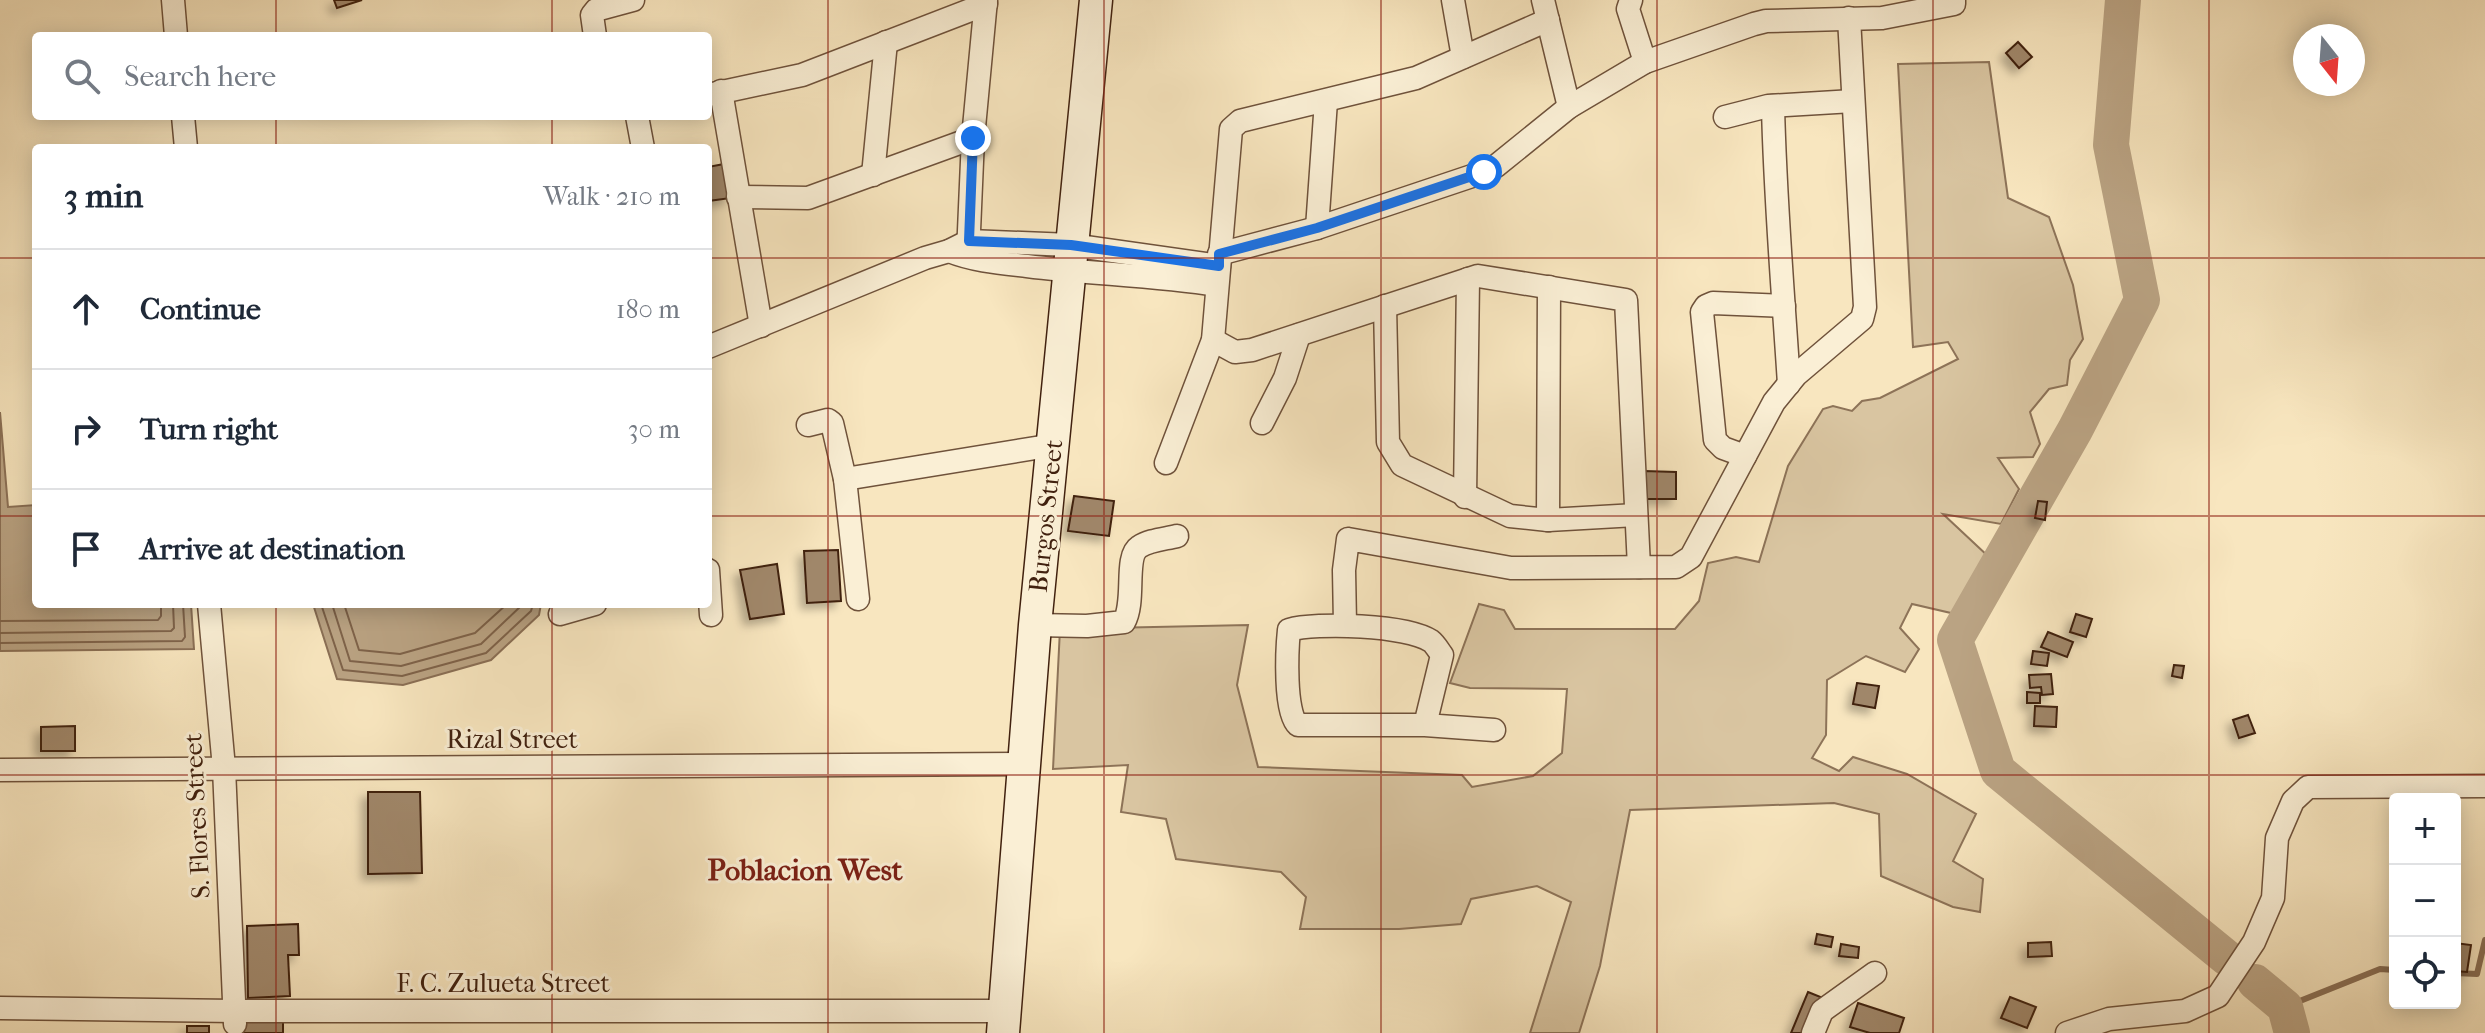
<!DOCTYPE html>
<meta charset="utf-8">
<style>
:root{--surface:#fff;--page:#f2f2f3;--text:#1f2937;--muted:#747a83;--line:#e0e1e3}
body{margin:0;font-family:"IM FELL French Canon",serif;background:var(--page);color:var(--text)}
.controls{position:absolute;right:24px;bottom:24px;display:grid;overflow:hidden;border-radius:8px;box-shadow:0 4px 20px #0003}
.controls button{width:72px;height:72px;display:grid;place-items:center;padding:0;border:0;border-bottom:2px solid var(--line);background:var(--surface);color:var(--text);font:40px sans-serif}
.compass{position:absolute;left:2293px;top:24px;width:72px;height:72px;border-radius:50%;background:var(--surface);box-shadow:0 4px 20px #0003;rotate:163deg}
.stop{position:absolute;width:24px;height:24px;margin:-18px;border:6px solid #1a73e8;border-radius:50%;background:#fff}
.stop.end{background:#1a73e8;border-color:#fff;box-shadow:0 2px 8px #0008}
.list{margin:0;padding:0;list-style:none}
h2{display:flex;justify-content:space-between;align-items:center;height:104px;margin:0;padding:0 32px;font-size:34px}
h2 small{font-size:26px;font-weight:400;color:var(--muted)}
.list li{display:grid;grid-template-columns:52px 1fr auto;gap:24px;align-items:center;box-sizing:border-box;height:120px;padding:0 32px;border-top:2px solid var(--line)}
.list b{display:block;font-size:30px;white-space:nowrap}
.list em{font-size:26px;font-style:normal;color:var(--muted)}
.icon{flex:none;width:44px;height:44px;fill:none;stroke:currentColor;stroke-width:2;stroke-linecap:round;stroke-linejoin:round}
.map{position:relative;flex:none;width:2485px;height:1033px;overflow:hidden}
.search{position:absolute;background:var(--surface);box-shadow:0 4px 20px #0003;left:32px;top:32px;width:680px;height:88px;display:flex;align-items:center;gap:20px;box-sizing:border-box;padding:0 28px;border-radius:8px;color:var(--muted);font-size:30px}
.panel{position:absolute;background:var(--surface);box-shadow:0 4px 20px #0003;left:32px;top:144px;width:680px;height:464px;border-radius:8px}
.map>svg:first-child{display:block}
</style>
<div class="map">
<svg width="2485" height="1033" viewBox="0 0 2485 1033">
<defs>
<filter id="shadow"><feDropShadow dx="-6" dy="6" stdDeviation="4" flood-color="#0004"/></filter>
</defs>
<rect width="100%" height="100%" fill="#f8e6bf"/>
<filter id="stains"><feTurbulence type="fractalNoise" baseFrequency=".0025" numOctaves="4"/><feColorMatrix values="0 0 0 0 .2 0 0 0 0 .09 0 0 0 0 .02 0 0 0 .5 -.17"/></filter>
<radialGradient id="worn" r=".72"><stop offset=".6" stop-color="#630" stop-opacity="0"/><stop offset="1" stop-color="#630" stop-opacity=".3"/></radialGradient>
<path fill="#d9c5a1" stroke="#8d7358" stroke-width="2" d="M1989,62L2008,198L2049,217L2073,285L2083,339L2070,360L2067,385L2049,389L2030,412L2040,444L2033,457L1998,458L2019,489L2001,524L1943,514L2006,573L1977,619L1912,604L1900,628L1919,649L1905,672L1866,656L1827,680L1826,735L1812,758L1839,771L1853,757L1907,774L1976,814L1953,861L1983,879L1980,912L1953,907L1881,876L1879,814L1834,803L1630,810L1600,966L1579,1033H1530L1571,902L1537,886L1471,899L1461,924L1399,929H1300L1306,897L1281,872L1176,859L1166,819L1121,812L1128,765L1053,769L1060,629L1248,625L1237,685L1258,767L1462,775L1472,787L1533,776L1562,753L1567,689L1470,688L1450,683L1479,604L1504,610L1515,629H1675L1699,601L1708,563L1736,557L1759,562L1788,466L1823,409L1833,406L1852,411L1862,401L1880,398L1958,359L1948,342L1913,347L1898,64Z"/>
<g fill="#baa383" stroke="#8a6f55" stroke-width="2">
<path d="M0,412L8,507L36,505V604H191L194,649L0,651Z"/>
<path d="M313,604H541L539,615L491,660L403,685L337,679Z"/>
</g>
<g fill="none" stroke-linecap="round" stroke-linejoin="round">
<g stroke="#7e6249" stroke-width="2">
<path d="M321,604L343,670L402,676L486,653L531,611L533,604"/>
<path d="M332,604L350,661L401,666L481,644L523,604"/>
<path d="M344,604L359,650L400,654L475,633L507,604"/>
<path d="M0,621L158,620L161,616V604"/>
<path d="M0,633L171,631L174,628L173,604"/>
<path d="M0,643L182,641L185,637L183,604"/>
</g>
<g stroke="#8a6f55" stroke-width="6">
<path d="M2455,973L2477,974L2485,940"/>
<path d="M2285,1007L2380,969L2395,970"/>
</g>
<g stroke="#baa383" stroke-width="36">
<path d="M2123,0L2111,145L2142,300L2075,430L1955,640L1998,771L2227,958"/>
<path d="M2255,982L2285,1007L2292,1033"/>
</g>
</g>
<g fill="#a0876b" stroke="#41210f" stroke-width="2" filter="url(#shadow)">
<path d="M334,0H362L337,8Z"/>
<path d="M2018,42L2032,57L2019,68L2006,53Z"/>
<path d="M724,164L731,198L708,201V167Z"/>
<path d="M1644,471L1676,472V499H1644Z"/>
<path d="M1074,496L1114,501L1109,536L1068,531Z"/>
<path d="M2038,501L2047,502L2045,520L2035,518Z"/>
<path d="M838,550L841,601L807,603L804,551Z"/>
<path d="M777,564L784,614L750,619L740,570Z"/>
<path d="M2076,614L2092,619L2086,637L2070,632Z"/>
<path d="M2048,632L2073,642L2067,657L2041,647Z"/>
<path d="M2033,651L2049,653L2047,666L2031,664Z"/>
<path d="M2174,665L2184,666L2182,678L2172,676Z"/>
<path d="M2051,674L2053,694L2042,695L2041,687L2030,688L2029,675Z"/>
<path d="M1857,683L1879,686L1875,708L1853,704Z"/>
<path d="M2027,692L2040,693V703H2027Z"/>
<path d="M2035,706L2057,707L2056,727L2034,726Z"/>
<path d="M2248,715L2255,733L2239,738L2233,720Z"/>
<path d="M75,726V751H41V727Z"/>
<path d="M368,792H420L422,873L368,874Z"/>
<path d="M298,924L299,955H288L290,996L248,998L247,926Z"/>
<path d="M1817,934L1833,937L1831,947L1815,944Z"/>
<path d="M2051,942L2052,956L2028,957V943Z"/>
<path d="M2455,943L2471,945L2467,972L2455,971Z"/>
<path d="M1841,944L1859,947L1858,958L1839,956Z"/>
<path d="M1808,992L1823,998L1809,1033H1791Z"/>
<path d="M2010,997L2036,1007L2027,1028L2001,1018Z"/>
<path d="M1858,1003L1904,1018L1899,1033H1870L1850,1027Z"/>
<path d="M283,1021V1033H243V1022Z"/>
<rect x="187" y="1026" width="22" height="7"/>
</g>
<g fill="none" stroke-linecap="round" stroke-linejoin="round">
<defs>
<g id="street">
<path d="M173,0L176,36"/>
<path d="M1453,0L1463,57"/>
<path d="M1543,0L1569,107"/>
<path d="M1631,0L1628,9L1645,62"/>
<path d="M595,36L592,15L596,10L633,0"/>
<path d="M721,91L761,326"/>
<path d="M708,95L802,75L986,4"/>
<path d="M1773,106C1775,199 1783,291 1789,384"/>
<path d="M183,116L186,148"/>
<path d="M637,116L643,148"/>
<path d="M1725,117L1768,106L1853,101"/>
<path d="M873,175L886,42"/>
<path d="M738,197L808,198L973,138"/>
<path d="M1317,228L1326,101"/>
<path d="M949,251C974,261 1000,263 1027,266C1090,274 1154,275 1217,285"/>
<path d="M968,254L973,138L986,0"/>
<path d="M1219,254L1317,228L1484,172L1496,166L1569,107L1645,62L1754,24L1766,21L1882,18L1954,4V0"/>
<path d="M1385,306L1388,442L1402,465L1510,516L1548,520L1636,515"/>
<path d="M1213,340L1235,352L1252,350L1478,276L1626,300L1639,567"/>
<path d="M708,347L925,258L949,251L969,241L1071,245L1219,266"/>
<path d="M1262,423L1285,378L1299,335"/>
<path d="M808,425L828,420L832,423L845,479L858,599"/>
<path d="M1745,456L1723,448L1715,440L1702,312L1706,306L1713,303L1784,306"/>
<path d="M1166,463L1213,340L1231,129L1240,121L1416,78L1548,20"/>
<path d="M845,479L1054,445"/>
<path d="M1465,497L1468,279"/>
<path d="M1548,520L1549,287"/>
<path d="M708,570L711,615"/>
<path d="M209,604L224,768L235,1024"/>
<path d="M560,614L595,604"/>
<path d="M1345,624L1344,570L1348,539L1511,568L1676,567L1691,557L1774,402L1796,375L1862,319L1865,307L1849,18"/>
<path d="M1035,625L1087,626L1124,622C1136,601 1124,557 1139,547C1149,540 1165,539 1177,536"/>
<path d="M1425,725L1442,655C1439,651 1435,644 1431,641C1407,625 1316,622 1289,630C1287,649 1284,713 1298,725H1425L1494,730"/>
<path d="M0,770L1023,764"/>
<path d="M0,1008L235,1011H1005"/>
<path d="M1813,1033L1822,1011L1875,973"/>
<path d="M2067,1033L2109,1019L2185,1011L2218,996L2254,942L2273,898L2277,838L2293,801L2308,787L2485,786"/>
</g>
<path id="secondary" d="M1003,1033L1035,625L1096,0"/>
</defs>
<use href="#street" stroke="#6f523b" stroke-width="25"/>
<use href="#secondary" stroke="#41210f" stroke-width="35"/>
<use href="#street" stroke="#faefd5" stroke-width="22"/>
<use href="#secondary" stroke="#faefd5" stroke-width="32"/>
</g>
<g fill="none" stroke-linecap="round" stroke-linejoin="round">
<path stroke="#1a73e8" stroke-width="10" d="M973,138L969,241L1071,245L1219,266V254L1317,228L1484,172"/>
</g>
<path fill="none" stroke="#8f2418" stroke-width="2" stroke-opacity="0.55" d="M276,0V36M552,0V36M828,0V1033M1104,0V1033M1381,0V1033M1657,0V1033M1933,0V1033M2209,0V1033M276,116V148M552,116V148M0,258H36M708,258H2485M0,516H36M708,516H2485M276,604V1033M552,604V1033M0,775H2485"/>
<g text-anchor="middle" dominant-baseline="central" stroke-width="6" stroke-linejoin="round" paint-order="stroke">
<g font-size="26" fill="#41210f" stroke="#faefd5">
<text transform="translate(1046 516) rotate(-84)">Burgos Street</text>
<text x="512" y="739">Rizal Street</text>
<text transform="translate(197 816) rotate(-93)">S. Flores Street</text>
<text x="503" y="983">F. C. Zulueta Street</text>
</g>
<g font-size="30" font-weight="bold" fill="#7a1f14" stroke="#faefd5">
<text x="805" y="870">Poblacion West</text>
</g>
</g>
<rect width="100%" height="100%" filter="url(#stains)"/>
<rect width="100%" height="100%" fill="url(#worn)"/>
</svg>
<div class="controls">
<button>+</button>
<button>−</button>
<button><svg class="icon" aria-label="locate" viewBox="0 0 24 24"><circle cx="12" cy="12" r="6"/><path d="M12 2v4M12 18v4M2 12h4M18 12h4"/></svg></button>
</div>
<svg class="compass" viewBox="-18 -18 36 36"><path d="M0-13l5 13h-10z" fill="#e53935"/><path d="M0 13l5-13h-10z" fill="#747a83"/></svg>
<div class="stop" style="left:1484px;top:172px"></div>
<div class="stop end" style="left:973px;top:138px"></div>
<div class="search"><svg class="icon" aria-label="search" viewBox="0 0 24 24"><circle cx="10" cy="10" r="6"/><path d="M15 15l6 6"/></svg>Search here</div>
<section class="panel">
<h2>3 min<small>Walk · 210 m</small></h2>
<ul class="list">
<li><svg class="icon" aria-label="ahead" viewBox="0 0 24 24"><path d="M12 20V5M6 11l6-6 6 6"/></svg><div><b>Continue</b></div><em>180 m</em></li>
<li><svg class="icon" aria-label="right" viewBox="0 0 24 24"><path d="M7 20v-9h11M14 6l5 5-5 5"/></svg><div><b>Turn right</b></div><em>30 m</em></li>
<li><svg class="icon" aria-label="arrive" viewBox="0 0 24 24"><path d="M6 21V4h12l-3 4 3 4H6"/></svg><div><b>Arrive at destination</b></div></li>
</ul>
</section>
</div>
